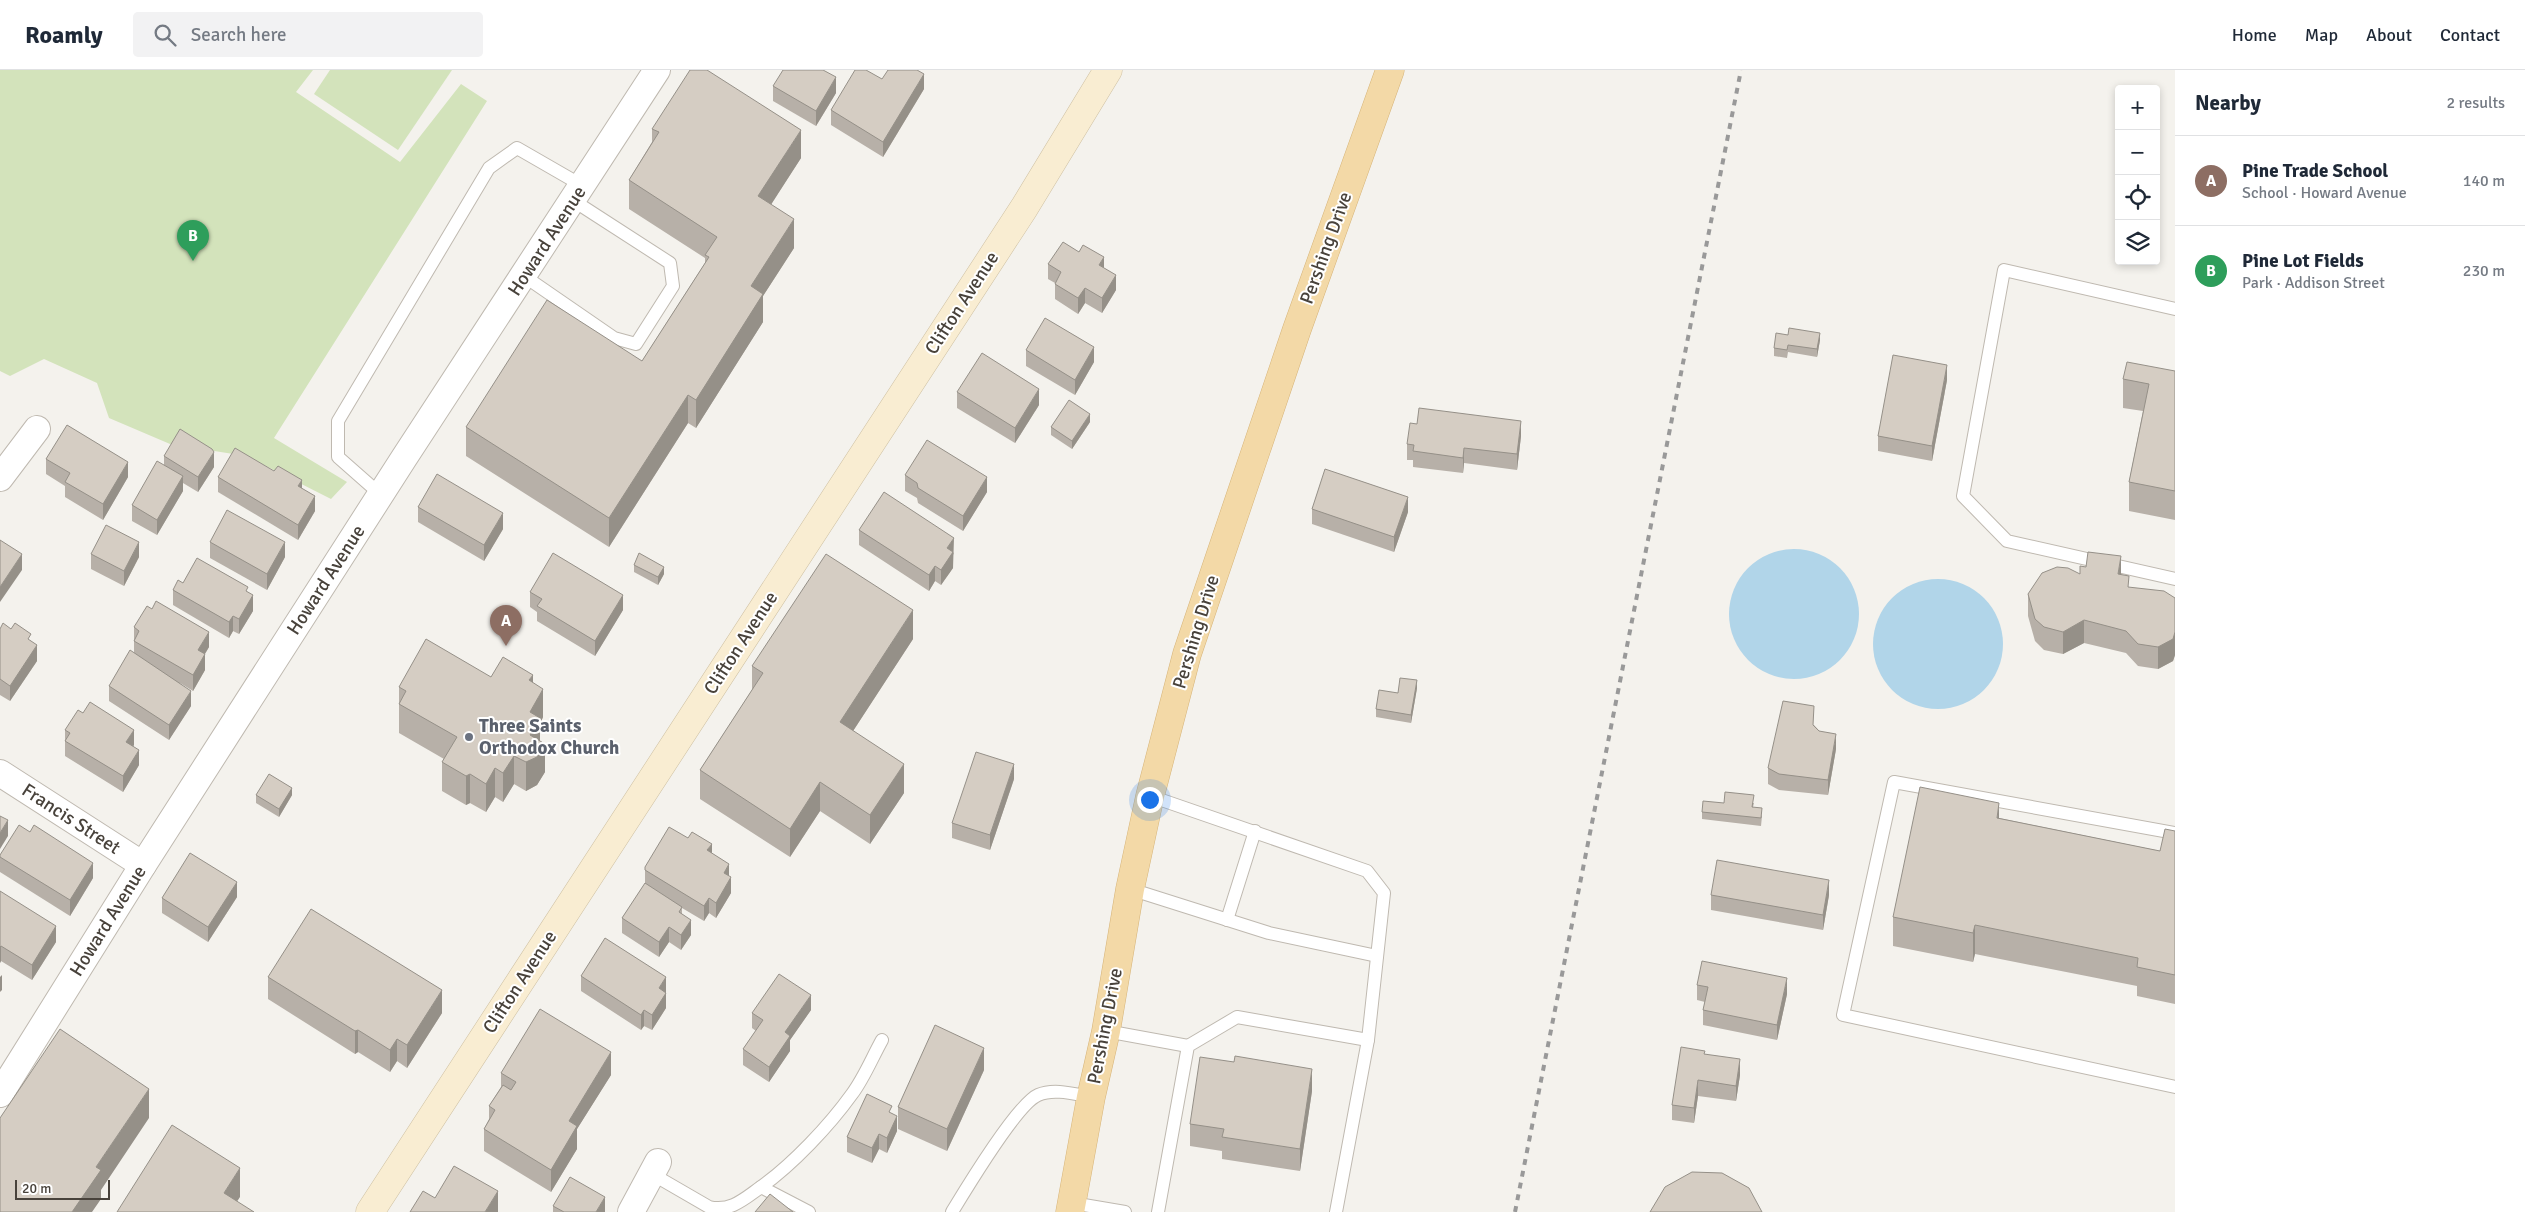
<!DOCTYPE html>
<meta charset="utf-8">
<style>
:root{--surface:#fff;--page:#f2f2f3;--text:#1f2937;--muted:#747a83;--line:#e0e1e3;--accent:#ea580c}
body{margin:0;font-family:Signika,sans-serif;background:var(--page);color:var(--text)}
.controls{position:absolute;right:15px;top:15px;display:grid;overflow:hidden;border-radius:5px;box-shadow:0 2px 8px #0003}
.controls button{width:45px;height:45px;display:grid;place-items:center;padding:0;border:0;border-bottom:1px solid var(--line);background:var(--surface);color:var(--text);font:25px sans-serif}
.scale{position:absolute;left:15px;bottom:12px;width:95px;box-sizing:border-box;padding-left:5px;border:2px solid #48423b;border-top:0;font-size:14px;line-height:18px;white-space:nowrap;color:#48423b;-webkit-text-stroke:4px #fff;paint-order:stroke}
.you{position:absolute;left:1149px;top:729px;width:18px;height:18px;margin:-12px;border:4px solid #fff;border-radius:50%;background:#1a73e8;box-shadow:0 0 0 8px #1a73e833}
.badge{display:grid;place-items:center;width:32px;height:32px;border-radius:50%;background:var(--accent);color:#fff;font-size:16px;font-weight:700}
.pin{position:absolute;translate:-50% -41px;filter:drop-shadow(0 1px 2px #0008)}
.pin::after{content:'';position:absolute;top:26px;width:18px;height:15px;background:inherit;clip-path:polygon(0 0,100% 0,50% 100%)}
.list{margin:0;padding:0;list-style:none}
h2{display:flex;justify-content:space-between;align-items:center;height:65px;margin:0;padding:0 20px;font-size:21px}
h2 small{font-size:16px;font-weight:400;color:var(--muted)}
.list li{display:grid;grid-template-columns:32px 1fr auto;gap:15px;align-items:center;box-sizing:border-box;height:90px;padding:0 20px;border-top:1px solid var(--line)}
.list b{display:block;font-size:19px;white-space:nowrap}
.list p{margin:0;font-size:16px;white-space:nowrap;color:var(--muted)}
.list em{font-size:16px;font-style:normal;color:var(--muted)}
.icon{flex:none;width:28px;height:28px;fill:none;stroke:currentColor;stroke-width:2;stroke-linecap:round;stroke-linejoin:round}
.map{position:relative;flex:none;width:2175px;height:1142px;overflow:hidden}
header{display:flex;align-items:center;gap:30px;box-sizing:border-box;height:70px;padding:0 25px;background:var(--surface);border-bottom:1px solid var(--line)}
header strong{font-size:24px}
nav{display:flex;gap:28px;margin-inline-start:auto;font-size:18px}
.search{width:350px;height:45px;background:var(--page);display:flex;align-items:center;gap:12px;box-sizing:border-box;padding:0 18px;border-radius:5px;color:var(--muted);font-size:19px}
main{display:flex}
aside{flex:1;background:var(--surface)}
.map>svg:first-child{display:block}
</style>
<header>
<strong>Roamly</strong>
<div class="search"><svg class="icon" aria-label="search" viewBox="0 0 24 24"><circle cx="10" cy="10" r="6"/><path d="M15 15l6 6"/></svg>Search here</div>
<nav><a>Home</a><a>Map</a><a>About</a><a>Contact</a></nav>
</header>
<main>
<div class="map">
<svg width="2175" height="1142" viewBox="0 0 2175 1142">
<rect width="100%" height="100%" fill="#f4f2ed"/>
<g fill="#d3e3bb">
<path d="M0,0H313L296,22L400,92L461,14L487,31L274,368L347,412L331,429L246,386L170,374L109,348L97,313L44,289L10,306L0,301Z"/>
<path d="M330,0H452L398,80L314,24Z"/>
</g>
<g fill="#b1d5e9">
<circle cx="1794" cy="544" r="65"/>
<circle cx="1938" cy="574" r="65"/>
</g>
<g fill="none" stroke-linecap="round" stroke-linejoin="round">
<defs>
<g id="lane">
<path d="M524,206L614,268L636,274L673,216L670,193L574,131"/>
<path d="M2175,239L2004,200L1963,426L2007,471L2175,509"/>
<path d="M380,424L338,387V351L489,98L517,78L583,116"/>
<path d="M1150,726L1367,801L1384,823L1368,970L1336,1142"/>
<path d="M2175,763L1894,712L1843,945L2175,1017"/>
<path d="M1130,819L1269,863L1377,886"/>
<path d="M1227,850L1255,761"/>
<path d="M1106,961L1188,976"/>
<path d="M652,1104L709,1137C731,1142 744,1129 761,1117L809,1142"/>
<path d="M761,1117C793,1094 829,1056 852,1024C864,1008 872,988 882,970"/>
<path d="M1072,1133L1125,1142"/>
<path d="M952,1142C966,1119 1017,1034 1038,1025C1054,1018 1074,1024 1091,1027"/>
<path d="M1158,1142L1188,976L1237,947L1368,970"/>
</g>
<g id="street">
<path d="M0,408L37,359"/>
<path d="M0,703L143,795"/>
<path d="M0,1024L143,795L404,388L657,0"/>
<path d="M631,1142L658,1092"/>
</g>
<path id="secondary" d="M370,1142L1024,138L1108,0"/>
<path id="primary" d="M1070,1142L1091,1027L1106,961L1130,819L1150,726L1187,584L1297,259L1390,0"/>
</defs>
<use href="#lane" stroke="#bfb9b0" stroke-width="14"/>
<use href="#street" stroke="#bfb9b0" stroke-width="28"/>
<use href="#secondary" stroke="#cec0a2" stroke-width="29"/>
<use href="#primary" stroke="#d6b479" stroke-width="29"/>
<use href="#lane" stroke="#fff" stroke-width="12"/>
<use href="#street" stroke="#fff" stroke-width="26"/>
<use href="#secondary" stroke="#f9edd2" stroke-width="28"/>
<use href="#primary" stroke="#f3d9a7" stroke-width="28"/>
<path stroke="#999" stroke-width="4" stroke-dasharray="6 6" stroke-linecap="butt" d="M1515,1142L1741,0"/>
</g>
<g fill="#b7b0a8">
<path d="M882,9L924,19L883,87L831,55V40Z"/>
<path d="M773,16L836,23L816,56L773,31Z"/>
<path d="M652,59L801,88L771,134L794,178L763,226V252L696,358L688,353L609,477L466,386V357L642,291L705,193V188L629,139V110L652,72Z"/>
<path d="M1048,194L1104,198L1116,220L1102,243L1085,233L1078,244L1055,229V213L1048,209Z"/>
<path d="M1788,265L1820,270L1817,287L1788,282L1787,288L1774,286V278Z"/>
<path d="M1026,280L1094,292L1075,325L1026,296Z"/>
<path d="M2175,301V450L2129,441V412L2143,341L2123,338V309Z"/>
<path d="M1947,310L1932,391L1878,381V366Z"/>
<path d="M957,322L1039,335L1015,373L957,338Z"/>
<path d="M1090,352L1072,379L1051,365V357Z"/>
<path d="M1521,366L1517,400L1464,393L1463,403L1413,397V390H1407V374Z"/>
<path d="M164,386L214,397L198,422L183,413V421L157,465L132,451V435L164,395Z"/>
<path d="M46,389L128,407L103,450L65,427V416L46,404Z"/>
<path d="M905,405L987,422L963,461L918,433L917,428L905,421Z"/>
<path d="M218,407L302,418L315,441L298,470L218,422Z"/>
<path d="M418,437L503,459L484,491L418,452Z"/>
<path d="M1312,439L1408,442L1394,482L1312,454Z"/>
<path d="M859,460L954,483L953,485V498L941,515L935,511L929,521L859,475Z"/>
<path d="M210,472L285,487L267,520L210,488Z"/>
<path d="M91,484L139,487L124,516L91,499Z"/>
<path d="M634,495L664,504L658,515L634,502Z"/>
<path d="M2080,504L2121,505L2129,518L2175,529V585L2173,591L2158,599L2138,596L2126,583L2084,573L2063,584L2044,580L2035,571L2028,546V524Z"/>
<path d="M183,513L248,523L253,541L239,564L233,561L229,568L173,535V520Z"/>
<path d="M530,522L623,540L595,586L537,551V542L530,537Z"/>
<path d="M134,557L209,577L205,584V600L193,621L180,613L191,636L169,670L109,631V616L134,582Z"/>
<path d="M0,559L31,571L37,591L10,631L0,625Z"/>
<path d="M913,569L853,661L904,723L870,774L820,741L790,787L700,729V700L752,620V596Z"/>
<path d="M491,607L533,613L543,647L540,654V671L545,702L537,715L526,721L514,714L503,732L495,727L486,742L470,733L466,735L442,721V692L444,689L399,663V617Z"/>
<path d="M1417,618L1411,653L1376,647V639L1398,623Z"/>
<path d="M1814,655L1836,679L1828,725L1779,720L1768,714V698Z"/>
<path d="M65,660L134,675L133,676L139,695L123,722L65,686Z"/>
<path d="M1014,709L990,780L952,768V753Z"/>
<path d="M256,725H292L279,747L256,733Z"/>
<path d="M1724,733H1754L1753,737L1762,746L1761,756L1702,749V742Z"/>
<path d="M1999,748L2160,781L2175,761V934L2137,926V916L1975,884L1973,892L1893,876V847Z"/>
<path d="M30,762L93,808L70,846L0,802V785Z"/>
<path d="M712,783L729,806L731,823L716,848L709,843L704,851L682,838V844L691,865L681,880L669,872L659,887L622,863V848L645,814V797Z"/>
<path d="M0,821L56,872L32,910L1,891L0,893Z"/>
<path d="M1711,825H1829L1823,860L1711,840Z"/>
<path d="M237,827L208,872L162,843V828Z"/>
<path d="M581,906L666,922V938L652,960L644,956L641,960L581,921Z"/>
<path d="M268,907L442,943L407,998L397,991L390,1002L358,982L355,984L268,929Z"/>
<path d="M1697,915L1787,924L1777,970L1703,955V940L1705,932L1697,930Z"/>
<path d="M811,940L790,970V981L769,1012L743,995V979L756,961L752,958V943Z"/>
<path d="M1705,984L1740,1005L1736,1031L1698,1026L1694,1053L1672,1050V1035Z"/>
<path d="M984,1000L947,1081L898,1059V1037Z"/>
<path d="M501,1003L611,1005L577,1059V1079L551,1122L484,1081V1059L489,1049V1036L501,1017Z"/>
<path d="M1312,1021L1300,1101L1222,1089V1081L1190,1076V1054Z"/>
<path d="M892,1043L897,1061L887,1083L879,1079L872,1093L847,1082V1067Z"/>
<path d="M553,1136L605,1142H553Z"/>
</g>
<g fill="#959088">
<path d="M924,4V19L883,87V72Z"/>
<path d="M836,7V23L816,56V41Z"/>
<path d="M801,60V88L758,155V126Z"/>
<path d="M794,149V178L763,226V252L696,358V330L751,216Z"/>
<path d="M1104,187V203L1099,195Z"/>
<path d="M1116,205V220L1102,243V228Z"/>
<path d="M1085,218V233L1078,244V228Z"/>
<path d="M1820,263V270L1817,287V279Z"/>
<path d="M1094,277V292L1075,325V310Z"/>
<path d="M1947,295V310L1932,391V376Z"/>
<path d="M1039,319V335L1015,373V358Z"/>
<path d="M688,325V353L609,477V448Z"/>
<path d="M1090,344V352L1072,379V371Z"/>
<path d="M1521,351V366L1517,400V384Z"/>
<path d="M1464,378V393L1463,403V388Z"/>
<path d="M214,382V397L198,422V407Z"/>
<path d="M128,392V407L103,450V434Z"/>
<path d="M183,406V421L157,465V450Z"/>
<path d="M987,407V422L963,461V446Z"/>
<path d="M302,410V425L298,416Z"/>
<path d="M315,426V441L298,470V455Z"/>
<path d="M1408,427V442L1394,482V467Z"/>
<path d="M503,443V459L484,491V475Z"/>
<path d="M954,468L953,498L941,515V500L947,478Z"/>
<path d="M139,472V487L124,516V501Z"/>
<path d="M285,472V487L267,520V504Z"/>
<path d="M22,484V500L0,532V517Z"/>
<path d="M2121,486V509L2118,504Z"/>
<path d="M935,496V511L929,521V505Z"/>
<path d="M664,497V504L658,515V507Z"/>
<path d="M253,525V541L239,564V549Z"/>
<path d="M623,525V540L595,586V571Z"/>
<path d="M913,540V569L840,681V652Z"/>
<path d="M233,546V561L229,568V552Z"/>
<path d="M2084,550V573L2063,584V562Z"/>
<path d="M209,562V577L198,595V580Z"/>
<path d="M2175,562V585L2173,591L2158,599V577Z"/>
<path d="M37,575V591L10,631V616Z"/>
<path d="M205,584V600L193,621V605Z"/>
<path d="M533,605V633L529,610Z"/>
<path d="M1417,610V618L1411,653V645Z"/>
<path d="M543,619V647L540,654V676L545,674V702L537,715L526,721V692L530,642Z"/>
<path d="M191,621V636L169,670V655Z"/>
<path d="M134,660V675L126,687V672Z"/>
<path d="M1836,664V679L1828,725V710Z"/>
<path d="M139,680V695L123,722V706Z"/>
<path d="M514,686V714L503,732V703Z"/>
<path d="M904,694V723L870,774V745Z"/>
<path d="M1014,694V709L990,780V765Z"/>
<path d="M495,698V727L486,742V714Z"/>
<path d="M470,704V733L466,735V706Z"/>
<path d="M820,712V741L790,787V759Z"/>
<path d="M292,718V725L279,747V739Z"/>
<path d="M1999,733V762L1997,748Z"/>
<path d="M8,750V766L0,779V763Z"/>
<path d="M712,774V789L707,780Z"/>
<path d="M93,793V808L70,846V830Z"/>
<path d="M729,794V809L724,803Z"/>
<path d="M731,807V823L716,848V833Z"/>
<path d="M1829,810V825L1823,860V845Z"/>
<path d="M237,812V827L208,872V857Z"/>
<path d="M709,828V843L704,851V836Z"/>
<path d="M691,850V865L681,880V865Z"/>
<path d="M1975,855V884L1973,892V863Z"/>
<path d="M56,856V872L32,910V895Z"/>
<path d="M669,857V872L659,887V872Z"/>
<path d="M1,876V891L0,893V877Z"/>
<path d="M2,905V920L0,922V907Z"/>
<path d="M666,907V922L659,934V918Z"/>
<path d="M1787,908V924L1777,970V955Z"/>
<path d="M442,920V943L407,998V975Z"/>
<path d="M666,923V938L652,960V945Z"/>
<path d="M811,925V940L790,970V981L769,1012V997L785,962Z"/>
<path d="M644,940V956L641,960V945Z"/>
<path d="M358,960V982L355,984V961Z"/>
<path d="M397,969V991L390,1002V980Z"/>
<path d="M984,978V1000L947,1081V1059Z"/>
<path d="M611,982V1005L577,1059V1079L551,1122V1100L569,1051Z"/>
<path d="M1740,989V1005L1736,1031V1016Z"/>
<path d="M1312,999V1021L1300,1101V1079Z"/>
<path d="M1698,1010V1026L1694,1053V1038Z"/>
<path d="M149,1019V1048L101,1120V1129L92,1142H72L96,1097Z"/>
<path d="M897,1046V1061L887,1083V1068Z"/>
<path d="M879,1064V1079L872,1093V1078Z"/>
<path d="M240,1098V1127L230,1142L224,1123Z"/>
<path d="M498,1121V1142H485Z"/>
<path d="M605,1127V1142H596Z"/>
</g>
<g fill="#d5cdc3" stroke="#959088">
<path d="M690,0H707L801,60L758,126L794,149L751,216L763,224L696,330L688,325L609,448L466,357L547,230L642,291L709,187L705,185L717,167L629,110L659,62L652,59Z"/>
<path d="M783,0H823L836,7L816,41L773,16Z"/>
<path d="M855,0H866L882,9L888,0H917L924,4L883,72L831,40Z"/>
<path d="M1063,172L1079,182L1083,175L1104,187L1099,195L1116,205L1102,228L1085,218L1078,228L1055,214L1061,202L1048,194Z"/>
<path d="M1045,248L1094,277L1075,310L1026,280Z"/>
<path d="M1789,258L1820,263L1817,279L1788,275L1787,280L1774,278L1776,263L1788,265Z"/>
<path d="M982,283L1039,319L1015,358L957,322Z"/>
<path d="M1893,285L1947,295L1932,376L1878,366Z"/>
<path d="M2127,292L2175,301V421L2129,412L2149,314L2123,309Z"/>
<path d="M1069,330L1090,344L1072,371L1051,357Z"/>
<path d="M1419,338L1521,351L1517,384L1464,378L1463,388L1413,381L1414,375L1407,374L1410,353L1417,354Z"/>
<path d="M67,355L128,392L103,434L65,412L70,403L46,389Z"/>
<path d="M180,359L212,379L214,382L198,407L164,386Z"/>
<path d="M927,370L987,407L963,446L918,418L917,413L905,405Z"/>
<path d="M235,378L274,401L278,396L302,410L298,416L315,426L298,455L218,407Z"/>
<path d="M157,391L183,406L157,450L132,435Z"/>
<path d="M1325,399L1408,427L1394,467L1312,439Z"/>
<path d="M437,404L503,443L484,475L418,437Z"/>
<path d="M884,422L954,468L947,478L953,482L941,500L935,496L929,505L859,460Z"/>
<path d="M227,440L285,472L267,504L210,472Z"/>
<path d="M106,455L139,472L124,501L91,484Z"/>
<path d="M0,470L22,484L0,517Z"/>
<path d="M2088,482L2121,486L2118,504L2129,506L2128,517L2164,521L2175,528V562L2173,569L2158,577L2138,574L2126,561L2084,550L2063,562L2044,557L2035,549L2028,524L2042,503L2057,497L2068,498L2080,504V496L2086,497Z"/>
<path d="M553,483L623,525L595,571L537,536L542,529L530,522Z"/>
<path d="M639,483L664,497L658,507L634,495Z"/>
<path d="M826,484L913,540L840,652L904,694L870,745L820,712L790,759L700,700L763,603L752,596Z"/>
<path d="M197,488L248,517L246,521L253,525L239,549L233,546L229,552L173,520L178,510L183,513Z"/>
<path d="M156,531L209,562L198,580L205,584L193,605L134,571L139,561L134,557L147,536L152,539Z"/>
<path d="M3,553L11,559L15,553L31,564L28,569L37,575L10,616L0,609V559Z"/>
<path d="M426,569L491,607L503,587L533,605L529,610L543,619L530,642L540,648L530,665L545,674L537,687L526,692L514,686L503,703L495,698L486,714L470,704L466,706L442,692L457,667L399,634L406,621L399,617Z"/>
<path d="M130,580L191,621L169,655L109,616Z"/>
<path d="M1400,608L1417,610L1411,645L1376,639L1379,620L1398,623Z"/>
<path d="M1783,631L1814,636L1813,655L1819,661L1836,664L1828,710L1779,704L1768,698Z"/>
<path d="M90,632L134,660L126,672L139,680L123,706L65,671L70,663L65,660L78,640L83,643Z"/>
<path d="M976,682L1014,694L990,765L952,753Z"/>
<path d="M269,704L292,718L279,739L256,725Z"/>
<path d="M1920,717L1999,733L1997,748L2160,781L2165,759L2175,761V905L2137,897L2138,888L1975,855L1973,863L1893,847Z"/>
<path d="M1725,722L1754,725L1752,737L1762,738L1761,748L1702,742L1703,731L1724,733Z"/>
<path d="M0,746L8,750L0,763Z"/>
<path d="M19,755L30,762L34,755L93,793L70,830L0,787V785Z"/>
<path d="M669,757L688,768L692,762L712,774L707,780L729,794L724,803L731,807L716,833L709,828L704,836L645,800V797Z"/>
<path d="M190,783L237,812L208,857L162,828Z"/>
<path d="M1717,790L1829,810L1823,845L1711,825Z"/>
<path d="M645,813L682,837L679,842L691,850L681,865L669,857L659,872L622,848Z"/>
<path d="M0,821L56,856L32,895L1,876L0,877Z"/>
<path d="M311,839L442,920L407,975L397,969L390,980L358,960L355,961L268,907Z"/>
<path d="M605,868L666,907L659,918L666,923L652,945L644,940L641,945L581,906Z"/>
<path d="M1702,891L1787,908L1777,955L1703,940L1708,917L1697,915Z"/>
<path d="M779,904L811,925L785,962L790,966L769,997L743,979L763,950L752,943Z"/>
<path d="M540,939L611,982L569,1051L577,1056L551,1100L484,1059L495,1040L489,1036L503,1015L511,1020L516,1012L501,1003Z"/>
<path d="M935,955L984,978L947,1059L898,1037Z"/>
<path d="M60,959L149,1019L96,1097L101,1100L72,1142H0V1048Z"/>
<path d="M1681,977L1705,981L1704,984L1740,989L1736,1016L1698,1010L1694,1038L1672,1035Z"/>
<path d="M1235,986L1312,999L1300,1079L1222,1067L1224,1059L1190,1054L1200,987L1234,992Z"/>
<path d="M867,1024L892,1036L889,1042L897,1046L887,1068L879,1064L872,1078L847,1067Z"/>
<path d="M172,1055L240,1098L224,1123L254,1142H117Z"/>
<path d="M454,1096L498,1121L485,1142H410L423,1121L435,1128Z"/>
<path d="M1692,1102L1722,1103L1749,1118L1762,1142H1650L1665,1117Z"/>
<path d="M570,1107L605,1127L596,1142H564L553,1136Z"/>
<path d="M770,1124L793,1142H755Z"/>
</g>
<circle fill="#6b7280" stroke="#fff" stroke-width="2" cx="469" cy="667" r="5"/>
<g text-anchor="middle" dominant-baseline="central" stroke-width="4" stroke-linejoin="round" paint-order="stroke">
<g font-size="19" fill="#48423b" stroke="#fff">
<text transform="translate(547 171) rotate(-57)">Howard Avenue</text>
<text transform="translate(1326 178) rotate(-70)">Pershing Drive</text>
<text transform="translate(962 233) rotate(-57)">Clifton Avenue</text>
<text transform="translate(326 510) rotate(-57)">Howard Avenue</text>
<text transform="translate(1196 562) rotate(-73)">Pershing Drive</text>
<text transform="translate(741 573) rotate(-57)">Clifton Avenue</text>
<text transform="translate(71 749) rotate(33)">Francis Street</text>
<text transform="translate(108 851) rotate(-58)">Howard Avenue</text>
<text transform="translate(520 912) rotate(-57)">Clifton Avenue</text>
<text transform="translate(1105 956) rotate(-79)">Pershing Drive</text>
</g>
<g font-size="19" font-weight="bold" fill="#5b616d" stroke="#fff" text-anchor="start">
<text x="479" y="656">Three Saints<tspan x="479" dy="22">Orthodox Church</tspan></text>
</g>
</g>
</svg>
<div class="controls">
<button>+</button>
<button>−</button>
<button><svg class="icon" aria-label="locate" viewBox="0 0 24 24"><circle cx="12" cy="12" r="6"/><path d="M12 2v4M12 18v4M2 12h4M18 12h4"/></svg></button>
<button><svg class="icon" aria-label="layers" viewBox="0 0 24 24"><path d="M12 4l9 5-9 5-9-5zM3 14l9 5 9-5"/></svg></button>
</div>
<div class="scale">20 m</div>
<div class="you"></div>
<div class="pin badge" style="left:506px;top:576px;background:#8d6e63">A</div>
<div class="pin badge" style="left:193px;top:191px;background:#2e9e5b">B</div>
</div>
<aside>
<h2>Nearby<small>2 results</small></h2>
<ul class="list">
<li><span class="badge" style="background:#8d6e63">A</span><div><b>Pine Trade School</b><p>School · Howard Avenue</p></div><em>140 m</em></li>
<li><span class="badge" style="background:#2e9e5b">B</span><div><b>Pine Lot Fields</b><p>Park · Addison Street</p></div><em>230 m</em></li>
</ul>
</aside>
</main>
